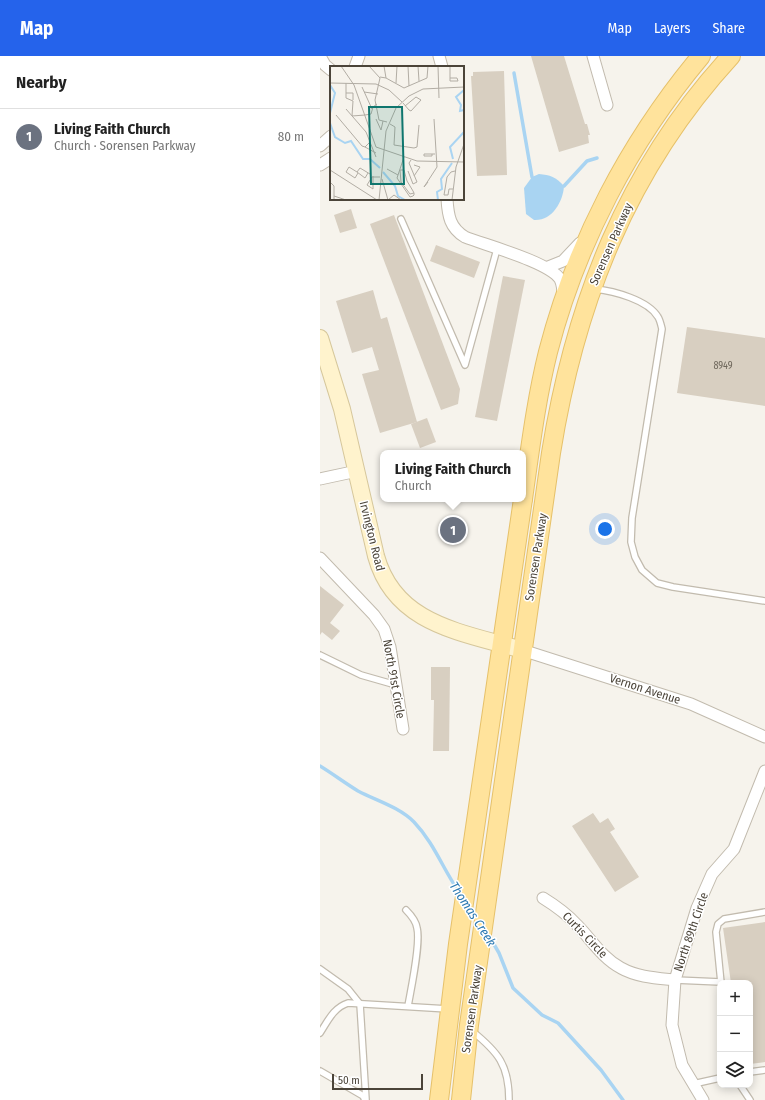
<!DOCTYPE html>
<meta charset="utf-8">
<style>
:root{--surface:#fff;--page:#f6f6f6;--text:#222;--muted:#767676;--line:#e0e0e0;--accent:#2563eb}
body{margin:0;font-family:"Fira Sans Condensed",sans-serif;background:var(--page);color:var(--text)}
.controls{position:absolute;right:12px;bottom:12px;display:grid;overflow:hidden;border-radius:8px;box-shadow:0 2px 10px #0003}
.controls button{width:36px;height:36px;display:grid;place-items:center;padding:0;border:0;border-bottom:1px solid var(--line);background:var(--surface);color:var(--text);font:20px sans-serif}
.scale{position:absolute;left:12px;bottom:10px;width:91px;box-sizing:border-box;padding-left:4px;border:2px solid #4b4439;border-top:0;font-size:11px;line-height:14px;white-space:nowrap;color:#4b4439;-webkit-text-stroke:3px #fff;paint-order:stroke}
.you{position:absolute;left:285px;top:473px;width:14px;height:14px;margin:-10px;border:3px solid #fff;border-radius:50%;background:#1a73e8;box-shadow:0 0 0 6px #1a73e833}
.badge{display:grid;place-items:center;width:26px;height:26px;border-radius:50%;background:var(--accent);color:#fff;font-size:13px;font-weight:700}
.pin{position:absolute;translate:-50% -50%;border:2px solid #fff;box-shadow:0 1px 4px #0006}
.popup{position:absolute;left:60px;top:394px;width:146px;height:52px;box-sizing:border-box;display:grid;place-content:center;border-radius:8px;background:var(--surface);filter:drop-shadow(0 1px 3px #0005);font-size:13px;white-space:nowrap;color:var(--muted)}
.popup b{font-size:15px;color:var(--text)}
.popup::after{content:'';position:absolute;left:50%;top:100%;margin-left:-8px;border:8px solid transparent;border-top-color:var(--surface)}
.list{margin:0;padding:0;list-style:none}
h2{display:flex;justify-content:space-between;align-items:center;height:52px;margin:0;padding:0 16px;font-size:17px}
h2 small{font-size:13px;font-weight:400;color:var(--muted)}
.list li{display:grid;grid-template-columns:26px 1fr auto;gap:12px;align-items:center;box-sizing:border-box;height:56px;padding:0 16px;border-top:1px solid var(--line)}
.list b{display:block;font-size:15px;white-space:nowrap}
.list p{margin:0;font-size:13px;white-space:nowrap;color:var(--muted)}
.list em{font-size:13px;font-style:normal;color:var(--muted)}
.icon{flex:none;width:22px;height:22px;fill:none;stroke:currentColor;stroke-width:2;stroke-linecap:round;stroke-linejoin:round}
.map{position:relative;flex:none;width:445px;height:1044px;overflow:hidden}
header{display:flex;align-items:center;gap:24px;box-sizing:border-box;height:56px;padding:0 20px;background:var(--accent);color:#fff}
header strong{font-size:19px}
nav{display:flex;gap:22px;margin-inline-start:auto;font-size:14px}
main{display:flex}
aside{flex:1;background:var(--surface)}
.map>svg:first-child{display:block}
</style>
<header>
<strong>Map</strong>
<nav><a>Map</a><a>Layers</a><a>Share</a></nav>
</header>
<main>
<aside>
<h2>Nearby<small></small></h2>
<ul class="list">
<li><span class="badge" style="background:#6b7280">1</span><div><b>Living Faith Church</b><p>Church · Sorensen Parkway</p></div><em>80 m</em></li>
</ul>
</aside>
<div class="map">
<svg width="445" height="1044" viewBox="0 0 445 1044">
<rect width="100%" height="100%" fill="#f6f3ec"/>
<path fill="#a9d4f2" d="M219,118C230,119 236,121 244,130C243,146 232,165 214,164L206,158L204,132L212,121Z"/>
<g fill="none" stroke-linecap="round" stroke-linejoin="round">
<g stroke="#a9d4f2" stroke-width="3.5">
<path d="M194,17L212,121"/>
<path d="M244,130L267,105L277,102"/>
<path d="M0,710C13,718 25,727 38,735C57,745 79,751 94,766C114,787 123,813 139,836"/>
<path d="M150,852L158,864"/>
<path d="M168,878L179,897L193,932L222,959L238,967L281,1014L303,1044"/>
</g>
</g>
<g fill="#d8cfc1">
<path d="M211,0H244L265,68H267L270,79H268L269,87L239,96Z"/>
<path d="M184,15L187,119L157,120L151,20H153V16Z"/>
<path d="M31,153L37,172L20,177L14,159Z"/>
<path d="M74,159L140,333L138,348L121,354L50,168Z"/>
<path d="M116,189L160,206L154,222L110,205Z"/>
<path d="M183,220L205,224L177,365L155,361Z"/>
<path d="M53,234L61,263L67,261L97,366L60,377L42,318L59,314L52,291L32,297L16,245Z"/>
<path d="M367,271L445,282V350L357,337Z"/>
<path d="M107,362L116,386L100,392L91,368Z"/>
<path d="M0,530L24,549L10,567L20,575L12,584L2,576L0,579Z"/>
<path d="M111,611H130L129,695H113L114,644H111Z"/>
<path d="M273,757L280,767L288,762L295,773L290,776L319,821L295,836L252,770Z"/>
<path d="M445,866V1006L430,1008V927H411L403,872Z"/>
</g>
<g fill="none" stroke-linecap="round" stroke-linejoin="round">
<defs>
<g id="lane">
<path d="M81,163L145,309L177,193"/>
<path d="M275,233C294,235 328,244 338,261C340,264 341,269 342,273L312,462L311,486L315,501L322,514L337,527L353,531L445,545"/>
<path d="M0,599L41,619L76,629"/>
<path d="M86,854C91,859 96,865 97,872C101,887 91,933 88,950"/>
<path d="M0,913L28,933L40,948L46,1044"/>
<path d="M355,924L401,926"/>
<path d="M401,927L396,876L398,868L404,863L445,856"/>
<path d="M152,975C178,996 189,1009 189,1044"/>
<path d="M0,977C8,965 13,952 28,947L128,953"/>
<path d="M0,1015L45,1041L44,1042"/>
<path d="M430,1016L445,1014"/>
<path d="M373,1028L400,1022"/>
<path d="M420,1029L430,1044"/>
</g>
<g id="street">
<path d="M0,0L5,9L11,14"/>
<path d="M119,0L122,11"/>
<path d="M273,0L287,49"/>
<path d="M35,11L39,0"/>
<path d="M0,90L11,80"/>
<path d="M0,109L11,102"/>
<path d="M127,143C128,160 130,172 145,181C165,189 229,206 240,223C243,229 243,234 243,240"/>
<path d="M228,211L243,205L260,187"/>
<path d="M0,423L37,415"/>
<path d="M0,502L54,559L64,573L70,591L83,673"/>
<path d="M202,594L371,648L445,681"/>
<path d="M223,842C236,850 247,858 257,869C271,883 282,902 301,912C317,921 336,922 355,924"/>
<path d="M383,1044L362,1009L352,969L355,924L377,852L392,818L414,793L445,715"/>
</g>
<path id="secondary" d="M0,282L22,353L56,500C75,569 142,576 202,594"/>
<g id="primary">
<path d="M203,443C210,394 216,344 228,296C256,188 309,86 381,0"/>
<path d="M119,1044L138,888L203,443"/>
<path d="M141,1044L149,969L231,397C255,247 307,113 411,0"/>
</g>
</defs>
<use href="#lane" stroke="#c2bbae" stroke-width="8"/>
<use href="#street" stroke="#c2bbae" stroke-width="13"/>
<use href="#secondary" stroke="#d6c79b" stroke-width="18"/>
<use href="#primary" stroke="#e6c16a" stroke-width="20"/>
<use href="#lane" stroke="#fff" stroke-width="5.5"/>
<use href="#street" stroke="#fff" stroke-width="11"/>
<use href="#secondary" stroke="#fff3cd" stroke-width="16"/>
<use href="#primary" stroke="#ffe39c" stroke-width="18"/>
</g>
<g text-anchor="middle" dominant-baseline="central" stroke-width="3" stroke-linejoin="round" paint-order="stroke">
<g font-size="10" fill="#6e675b">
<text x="403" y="310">8949</text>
</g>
<g font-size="12" fill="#4b4439" stroke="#fff">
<text transform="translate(291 188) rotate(-66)">Sorensen Parkway</text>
<text transform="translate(52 480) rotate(76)">Irvington Road</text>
<text transform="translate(216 501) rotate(-81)">Sorensen Parkway</text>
<text transform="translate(74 623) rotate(80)">North 91st Circle</text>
<text transform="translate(325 633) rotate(18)">Vernon Avenue</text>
<text transform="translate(371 876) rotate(-71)">North 89th Circle</text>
<text transform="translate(265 879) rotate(46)">Curtis Circle</text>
<text transform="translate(152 953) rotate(-82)">Sorensen Parkway</text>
</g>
<g font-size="13" font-style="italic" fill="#2e7ab2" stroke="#fff">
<text transform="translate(153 858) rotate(57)">Thomas Creek</text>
</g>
</g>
<g transform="translate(10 10)">
<rect width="134" height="134" fill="#f6f3ec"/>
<path fill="none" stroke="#a9d4f2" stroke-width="2" d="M134,24L126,31L131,39L130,45L134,44M0,47L5,27L0,19M0,57L5,71L15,77L21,75L33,93H40L50,102M123,93L120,81L134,66M53,106L65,120L68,130L75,134M108,134L107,126L112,123L111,113L122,97"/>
<path fill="none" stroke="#b2ada4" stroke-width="1" d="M11,0L24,19L46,81L87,95L134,96M39,0L50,12L45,34L49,54L57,56M54,0L56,12M78,0L79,20M88,0L89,15M98,0H130M108,0L109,32M120,0V15H128L127,12H120M50,11L56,12L74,22L97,12L98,0M0,17L46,18L59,24L72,36M16,17V32L23,35L22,50L35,49M66,17L67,0M32,21L42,43M34,26L48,28M16,27H23V34M73,37L79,44L81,45L91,34L86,31L75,40M16,43L36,66L46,91M6,49L32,80L35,81L39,77M35,49L41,48L43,41L47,38M46,53L51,64L53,55M60,58L65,61L64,79L84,82L87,81L89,59M35,81L46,87M102,88V90H94V88H105M74,91L67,112L80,131M84,99L90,101L84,110M57,103L68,109M0,104L47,134M78,105L83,118L87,116L79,97L81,94M27,106L19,101L16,106L25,112L28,107M38,107L35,112L27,106L30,102L40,108M43,110V123M52,113L58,134M0,116L4,120V134M98,116L94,121L107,101L104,53M43,123L37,119L42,111H50M123,123H119L118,129H114L117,111L121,106L125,105M4,130L16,134M80,131L83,130L84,129V127L83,125L77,115L74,104H70L71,116L80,128L84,127M49,134L56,65L66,42L79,30L93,23L134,21M58,134L64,129L71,134M122,134L126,101L134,78"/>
<path fill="#0f766e" fill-opacity="0.15" stroke="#0f766e" stroke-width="2" d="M39,41H72L74,118H41Z"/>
<rect width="134" height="134" fill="none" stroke="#4b4439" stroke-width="2"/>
</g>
</svg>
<div class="controls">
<button>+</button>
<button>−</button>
<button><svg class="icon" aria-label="layers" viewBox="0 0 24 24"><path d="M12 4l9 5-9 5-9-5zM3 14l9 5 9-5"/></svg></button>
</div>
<div class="scale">50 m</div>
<div class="you"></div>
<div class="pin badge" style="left:133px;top:474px;background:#6b7280">1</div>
<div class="popup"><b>Living Faith Church</b>Church</div>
</div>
</main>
